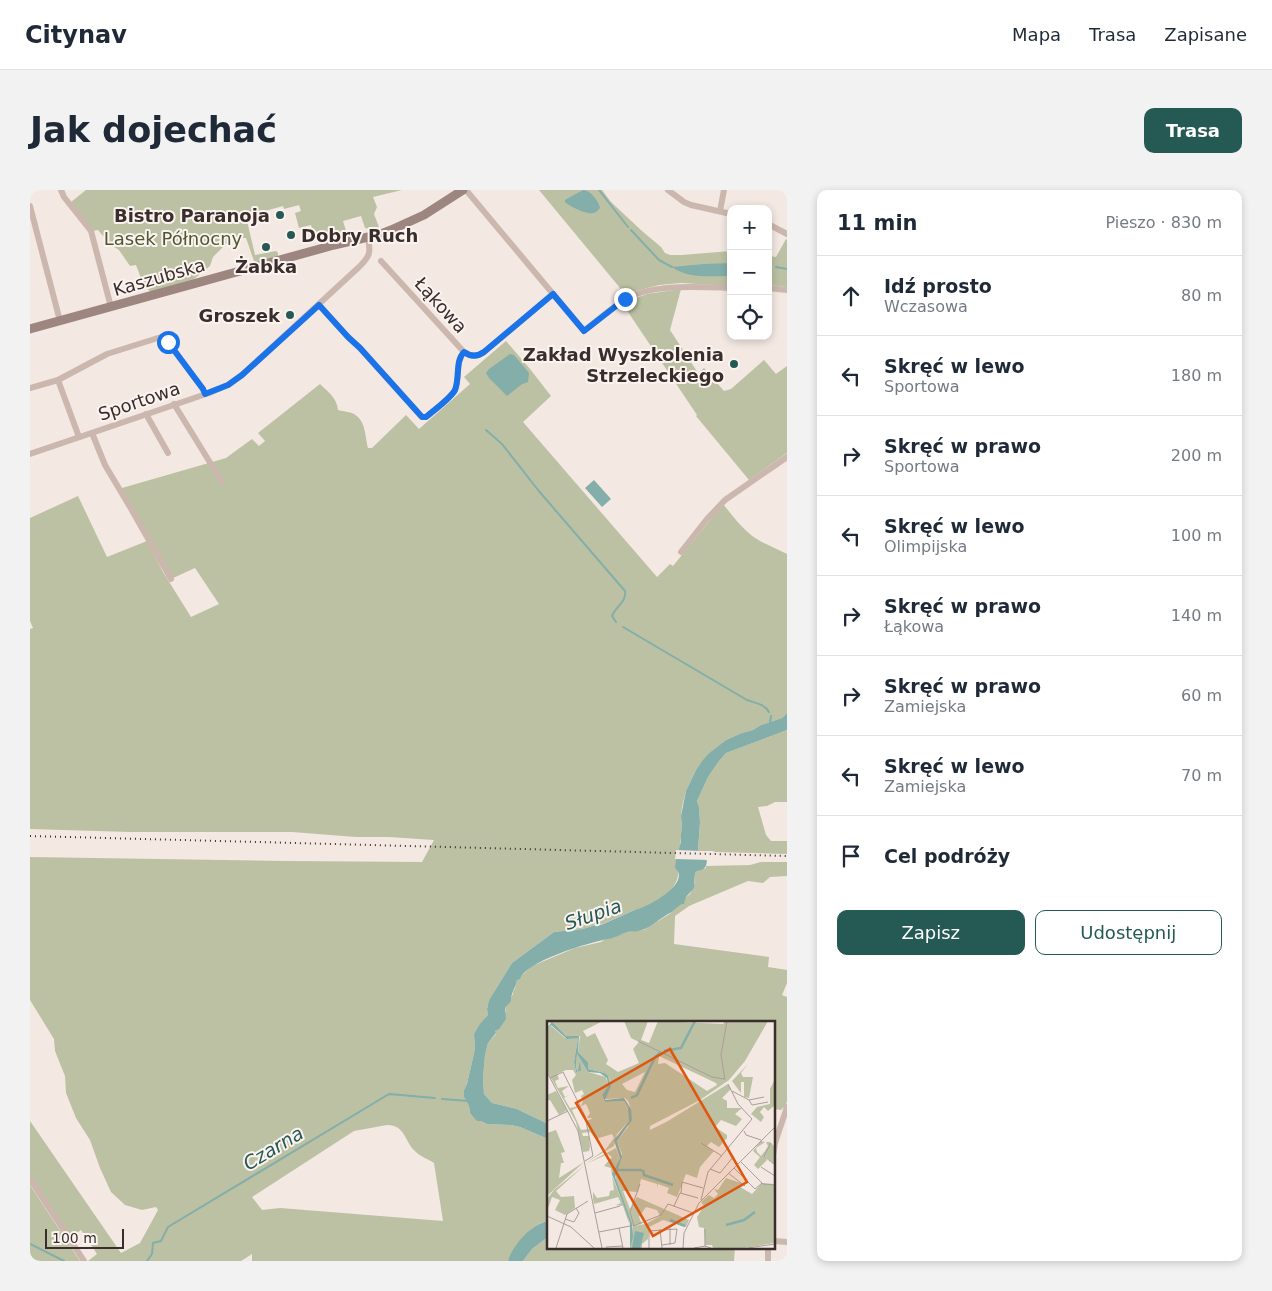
<!DOCTYPE html>
<html lang="pl">
<meta charset="utf-8">
<style>
:root{--surface:#fff;--page:#f2f2f3;--text:#1f2937;--muted:#747a83;--line:#e0e1e3;--accent:#245954}
body{margin:0;font-family:"DejaVu Sans",sans-serif;background:var(--page);color:var(--text)}
.controls{position:absolute;right:15px;top:15px;display:grid;overflow:hidden;border-radius:10px;box-shadow:0 2px 8px #0003}
.controls button{width:45px;height:45px;display:grid;place-items:center;padding:0;border:0;border-bottom:1px solid var(--line);background:var(--surface);color:var(--text);font:25px sans-serif}
.scale{position:absolute;left:15px;bottom:12px;width:79px;box-sizing:border-box;padding-left:5px;border:2px solid #3a2e2c;border-top:0;font-size:14px;line-height:18px;white-space:nowrap;color:#3a2e2c;-webkit-text-stroke:4px #faf3ef;paint-order:stroke}
.stop{position:absolute;width:15px;height:15px;margin:-11px;border:4px solid #1a73e8;border-radius:50%;background:#fff}
.stop.end{background:#1a73e8;border-color:#fff;box-shadow:0 1px 5px #0008}
.list{margin:0;padding:0;list-style:none}
h2{display:flex;justify-content:space-between;align-items:center;height:65px;margin:0;padding:0 20px;font-size:21px}
h2 small{font-size:16px;font-weight:400;color:var(--muted)}
.list li{display:grid;grid-template-columns:32px 1fr auto;gap:15px;align-items:center;box-sizing:border-box;height:80px;padding:0 20px;border-top:1px solid var(--line)}
.list b{display:block;font-size:19px;white-space:nowrap}
.list p{margin:0;font-size:16px;white-space:nowrap;color:var(--muted)}
.list em{font-size:16px;font-style:normal;color:var(--muted)}
.actions{display:flex;gap:10px;padding:15px 20px}
.actions a{flex:1;padding:11px 0;border:1px solid var(--accent);border-radius:10px;text-align:center;font-size:18px;color:var(--accent)}
.actions .main{background:var(--accent);color:#fff}
.icon{flex:none;width:28px;height:28px;fill:none;stroke:currentColor;stroke-width:2;stroke-linecap:round;stroke-linejoin:round}
.map{position:relative;flex:none;width:757px;height:1071px;overflow:hidden;border-radius:10px}
header{display:flex;align-items:center;gap:30px;box-sizing:border-box;height:70px;padding:0 25px;background:var(--surface);border-bottom:1px solid var(--line)}
header strong{font-size:24px}
nav{display:flex;gap:28px;margin-inline-start:auto;font-size:18px}
.intro{display:flex;align-items:center;justify-content:space-between;box-sizing:border-box;height:120px;padding:0 30px}
h1{margin:0;font-size:35px}
.button{padding:12px 22px;border-radius:10px;background:var(--accent);color:#fff;font-size:18px;font-weight:700}
main{display:flex;gap:30px;padding:0 30px}
aside{flex:1;background:var(--surface);border-radius:10px;box-shadow:0 2px 8px #0003}
.map>svg:first-child{display:block}
</style>
<header>
<strong>Citynav</strong>
<nav><a>Mapa</a><a>Trasa</a><a>Zapisane</a></nav>
</header>
<div class="intro"><h1>Jak dojechać</h1><a class="button">Trasa</a></div>
<main>
<div class="map">
<svg width="757" height="1071" viewBox="0 0 757 1071">
<rect width="100%" height="100%" fill="#f3e8e2"/>
<g fill="#bcc1a3" fill-rule="evenodd">
<path d="M56,0H372L343,7L347,17L344,24L349,37L342,39L335,38L331,26L313,31L317,44L292,55L289,50L286,42H283L281,35L269,38L265,23L271,21L269,15L254,19L253,16L220,25L222,32L218,33V35L225,65L246,61L248,63V68L225,74L216,48H202L183,67L180,76L164,89L121,102L114,96L106,75L100,76L89,60L80,54L68,40L63,41L41,12Z"/>
<path d="M509,0H572L581,12L612,41L631,57L635,63L640,65H652L701,61V96L651,93L629,95L595,104Z"/>
<path d="M756,49L757,50V97L738,95V66L746,67Z"/>
<path d="M651,99L640,140L668,183L674,178L694,201L701,199L734,170L746,184L757,176V263L719,290L666,226L667,225L592,113L617,104Z"/>
<path d="M476,151L500,179L521,206L493,232L627,387L640,374L643,376L693,314C702,325 710,336 721,345C731,353 745,358 757,364V523L752,528L731,535L723,540L712,543L696,550L679,563L666,580L656,601L652,617L651,626L652,637L648,680C651,699 623,717 607,719L570,735H566L553,739L524,742L482,773L459,810L457,819L458,825L444,844L445,859L437,894L434,900V907L439,916L440,923L451,931L457,934L481,935L490,937L518,949V1031C499,1034 487,1056 478,1071H222V1064L211,1071H58L67,1064L51,1040L41,1047L0,986V931L91,1063L110,1053L128,1020L126,1017L112,1020L95,1015L81,1002L70,978L60,950L46,928L36,903L35,886L25,861L24,849L0,810V667L256,671L392,672L404,650L359,647H326L262,642H100L0,639V439L3,438L0,431V328L48,306L77,367L117,351L133,382L161,427L189,414L165,378L141,389L92,298L196,268L222,249L229,256L235,251L228,243L290,194C298,202 307,208 308,220C314,222 318,221 324,224C336,231 335,246 338,258H342L376,225L389,239L440,194L434,187ZM357,935C376,935 374,952 386,962C391,967 398,969 404,973L413,1031L250,1018L232,1020L222,1007L324,941Z"/>
<path d="M757,540V612H745L737,616L728,617L736,645L741,651H757V664L685,662L683,661H668L670,632L669,617L667,611L678,587L689,571L696,563Z"/>
<path d="M731,672H757V686L740,687L733,693L718,691L659,716L645,726L644,754L739,767L738,777L757,780V793L752,805L757,807V911L756,915L751,920L743,919V832H518V934L487,919L462,913L454,904L453,888L455,865L458,853L466,844L465,841L476,821L475,818C479,814 479,809 483,804V802L485,798L487,790L502,776L545,758L571,752L577,748H584L595,742L614,740L641,723L649,715H652L656,707L660,704L665,692V683L667,681L676,678V676L720,675Z"/>
<path d="M0,995L50,1071H0Z"/>
<path d="M518,1047V1057L705,1058L704,1071H493L502,1059Z"/>
</g>
<g fill="#83aea9">
<path d="M553,0C560,0 569,11 570,18C568,20 566,23 563,23C557,25 539,16 535,12V10Z"/>
<path d="M701,73V86C682,86 658,89 642,77L674,74Z"/>
<path d="M480,164L484,165L499,183L498,192L492,194L477,206L459,188L456,183L459,179Z"/>
<path d="M564,290L581,309L572,317L555,298Z"/>
<path d="M757,523V540L696,563L689,571L678,587L667,611L669,617L670,632L668,660L677,671C676,678 674,680 667,681L665,683L664,698L656,707L654,714C648,715 647,718 642,722C638,724 638,724 635,726C628,730 620,738 612,740C608,742 602,741 597,742C592,743 588,747 583,748C564,751 497,770 490,789L487,790C486,797 480,805 481,811L475,818L476,829L469,839L465,841L466,843L458,853L455,865L453,888L454,904L462,913L487,919L518,934V949L490,937L481,935L457,934L451,931H447L440,923L439,916L434,907V900L437,894L445,859L444,844L450,834L458,825L457,819L459,810L482,773L524,742L553,739L566,735H571L607,719C619,717 662,692 645,678L646,670L651,652V644L652,637L651,626L656,601L666,580L673,570L679,563L696,550L712,543L723,540L731,535L752,528Z"/>
<path d="M518,1031V1047L502,1059L493,1071H478C483,1055 501,1034 518,1031Z"/>
</g>
<path fill="#f3e8e2" d="M646,660L671,661L679,668L680,670L645,669Z"/>
<g fill="none" stroke-linecap="round" stroke-linejoin="round">
<g stroke="#83aea9" stroke-width="2">
<path d="M569,0L598,37"/>
<path d="M601,40L629,70L642,77"/>
<path d="M746,77L757,79"/>
<path d="M456,240L472,254L508,300L595,401C597,412 585,417 582,426L586,432"/>
<path d="M593,437L717,510C725,513 735,514 739,522"/>
<path d="M740,533L741,526"/>
<path d="M412,909L439,911"/>
<path d="M0,1054L34,1071"/>
<path d="M117,1071L122,1064L123,1053L131,1051L138,1037L359,904L405,908"/>
</g>
<g stroke="#cbb7ae" stroke-width="6">
<path d="M31,0L34,7L61,41L81,117"/>
<path d="M436,0L554,141C567,131 580,119 594,110C621,93 670,97 701,98"/>
<path d="M638,0L654,12L661,15L701,24"/>
<path d="M0,16L30,131"/>
<path d="M690,21L694,0"/>
<path d="M738,34L757,44"/>
<path d="M351,71L434,162C441,167 447,167 454,162L523,104"/>
<path d="M738,98L757,100"/>
<path d="M289,115L318,147L330,158L392,227H396C404,220 420,209 425,200C430,188 425,171 434,162"/>
<path d="M28,190L49,247"/>
<path d="M0,198L28,190L77,164L131,147L137,151L173,199L175,204"/>
<path d="M144,214L192,292"/>
<path d="M116,224L138,263"/>
<path d="M62,243L75,275L100,317L141,389"/>
<path d="M0,264L179,203L198,195L212,185L329,77C340,66 341,63 338,48"/>
<path d="M651,362L677,329L695,310L757,267"/>
<path d="M743,965L745,953L757,917"/>
<path d="M0,989L54,1071"/>
<path d="M743,1051L757,1052"/>
<path d="M738,1071V1057"/>
</g>
<path stroke="#9e8680" stroke-width="9" d="M0,139L304,55L351,44L361,40L394,25L433,0"/>
<path stroke="#3a2e2c" stroke-width="2" stroke-dasharray="1 4" stroke-linecap="butt" d="M0,646L757,666"/>
</g>
<g fill="none" stroke-linecap="round" stroke-linejoin="round">
<path stroke="#1a73e8" stroke-width="6" d="M138,152L173,199L175,204L198,195L212,185L289,115L318,147L330,158L392,227H396C404,220 420,209 425,200C430,188 425,171 434,162C441,167 447,167 454,162L523,104L554,141L595,109"/>
</g>
<g fill="#245954" stroke="#faf3ef" stroke-width="2">
<circle cx="250" cy="25" r="5"/>
<circle cx="261" cy="45" r="5"/>
<circle cx="236" cy="57" r="5"/>
<circle cx="260" cy="125" r="5"/>
<circle cx="704" cy="174" r="5"/>
</g>
<g text-anchor="middle" dominant-baseline="central" stroke-width="4" stroke-linejoin="round" paint-order="stroke">
<g font-size="18" font-weight="bold" fill="#3a2e2c" stroke="#faf3ef" text-anchor="end">
<text x="240" y="25">Bistro Paranoja</text>
<text x="271" y="45" text-anchor="start">Dobry Ruch</text>
<text x="236" y="76" text-anchor="middle">Żabka</text>
<text x="250" y="125">Groszek</text>
<text x="694" y="164">Zakład Wyszkolenia<tspan x="694" dy="21">Strzeleckiego</tspan></text>
</g>
<g font-size="18" fill="#4f5731" stroke="#faf3ef">
<text x="143" y="48">Lasek Północny</text>
</g>
<g font-size="18" fill="#3a2e2c" stroke="#faf3ef">
<text transform="translate(129 87) rotate(-16)">Kaszubska</text>
<text transform="translate(411 115) rotate(48)">Łąkowa</text>
<text transform="translate(109 211) rotate(-19)">Sportowa</text>
</g>
<g font-size="19" font-style="italic" fill="#245954" stroke="#faf3ef">
<text transform="translate(563 724) rotate(-19)">Słupia</text>
<text transform="translate(243 958) rotate(-31)">Czarna</text>
</g>
</g>
<g transform="translate(517 831)">
<rect width="228" height="228" fill="#f3e8e2"/>
<path d="M0,0H56L36,10L40,16L48,12L61,39L59,43L71,51L92,42L86,28L92,21L84,17L77,0H101L94,19L102,22L111,0L176,3L178,0H221L198,40L182,59L153,79L103,105V109L121,100L181,63L184,68L175,77L180,80V87H195L188,93L195,98L189,105L174,99L168,106L180,114V117L172,126L164,121L160,125L167,130L153,146L150,157L139,153L130,176L120,172L122,167L111,163L110,166V163L94,158L91,171L76,170L83,188L90,176L142,199L139,206L116,199L102,206L101,218L95,223V227H83L86,205L99,203L113,195L110,189L99,186L92,196L95,203L85,205L69,161L68,150L75,133L70,120L81,106L84,88L81,80L78,77L58,78L64,63L62,57L58,52L41,48V41L31,31L33,15H19L2,1L0,3ZM112,35L169,62L170,64L160,70L118,42L111,43ZM98,51L88,71L80,69L75,63ZM3,4L18,17H31L27,41L29,51L34,50L32,44V50L29,47L30,33L41,51L59,56L61,65L55,74L58,81L77,80L82,87V100L70,113L67,125L40,141L59,128L67,117L65,113L49,118L43,111L35,112L36,115H42L43,126L42,130L36,131L29,101L0,50V7ZM19,49H26L29,54L25,59L28,72L35,69L37,73L34,75L36,80L34,85L23,87L17,77L22,74L18,76L15,70L22,65L11,67L8,60L12,58L10,53ZM39,83L43,92L40,97H46L40,100L42,108L34,109L25,89ZM201,43L194,52L196,56H206L202,77L197,76V61H194V72L185,60ZM227,60L228,84L221,90L217,86L213,91L217,96L214,101L204,93L210,86L223,83V68ZM9,70L20,89L12,94L3,79L0,80V74ZM9,109L18,131L14,132L17,142H14L12,157L37,141L0,175V112ZM214,120L218,121L209,127L210,131L214,135L218,130L215,128L218,130L221,125L219,121H223L227,125V143L217,134L220,139L211,148L207,144L213,136L206,130ZM69,127L73,139L65,155L81,196L83,205L76,185L69,184L74,182L71,176L47,183L46,178V171L50,177L62,175L63,170L67,169L64,147L57,145L65,136L61,133L39,143ZM38,144L9,170L14,176L27,175L28,187L18,194L8,189L13,179L5,176L0,190V178L7,169ZM179,157L194,162L193,166L205,173L215,162L227,163V222L198,227H166L165,224H158L157,207L152,206L150,196L157,185L154,181L162,174L167,177L171,173L167,168L171,169Z" fill="#bcc1a3" fill-rule="evenodd"/>
<path d="M5,1L19,15H32L31,31L41,41V48L58,52L61,55L64,65L58,79L77,77L84,88L85,99L70,120L75,136L68,156L85,203L86,216L83,227V202L65,153L73,138L67,119L82,100L81,86L77,80L58,81L55,74L61,65L60,57L53,52L41,51L30,33L29,47L31,50L33,40L34,50L29,51L27,41L31,17L20,18L4,4L0,7ZM88,210L97,212L93,227H85Z" fill="#83aea9"/>
<path fill="none" stroke="#83aea9" stroke-width="2.5" d="M117,30L134,27L148,0M84,77L90,74L108,36L114,31M70,149H95M96,149L97,154L126,164M123,199L138,205M179,204L197,199L208,191"/>
<path fill="none" stroke="#a99e99" stroke-width="1" d="M91,20L165,56L177,58M0,51L31,110L55,227M3,57L16,51L38,95L46,135L38,140M178,59L174,34L180,0M185,70L202,79M217,76L202,79L205,84L221,81M0,100L21,90M197,110L199,114L214,119M154,122L175,135M224,122L217,135L228,144M193,140L216,163L228,164M214,146L228,155M187,147L208,168L215,162M163,148L173,152L187,135M181,152L198,165M134,172L135,161L156,167M154,179L161,151L205,98L191,83L181,63M127,185L133,172L151,177M48,192L73,185M0,195L24,206L47,227M18,198L27,201L32,192L29,187M86,205L114,194L121,183L146,192M87,205L83,191L93,163M72,207L76,227M123,207V224M113,208L115,227M158,208V226M52,211L83,205M59,226L76,225M9,227L20,193L41,180M102,227V210L130,208L128,222L115,224M136,227L137,212L152,182L228,106M147,227L158,225L164,227M201,227L228,223"/>
<path fill="#df570e" fill-opacity="0.15" stroke="#df570e" stroke-width="2.5" d="M123,28L200,161L106,215L29,82Z"/>
<rect width="228" height="228" fill="none" stroke="#3a2e2c" stroke-width="2.5"/>
</g>
</svg>
<div class="controls">
<button>+</button>
<button>−</button>
<button><svg class="icon" aria-label="locate" viewBox="0 0 24 24"><circle cx="12" cy="12" r="6"/><path d="M12 2v4M12 18v4M2 12h4M18 12h4"/></svg></button>
</div>
<div class="scale">100 m</div>
<div class="stop" style="left:138px;top:152px"></div>
<div class="stop end" style="left:595px;top:109px"></div>
</div>
<aside>
<h2>11 min<small>Pieszo · 830 m</small></h2>
<ul class="list">
<li><svg class="icon" aria-label="ahead" viewBox="0 0 24 24"><path d="M12 20V5M6 11l6-6 6 6"/></svg><div><b>Idź prosto</b><p>Wczasowa</p></div><em>80 m</em></li>
<li><svg class="icon" aria-label="left" viewBox="0 0 24 24"><path d="M17 20v-9H6M10 6l-5 5 5 5"/></svg><div><b>Skręć w lewo</b><p>Sportowa</p></div><em>180 m</em></li>
<li><svg class="icon" aria-label="right" viewBox="0 0 24 24"><path d="M7 20v-9h11M14 6l5 5-5 5"/></svg><div><b>Skręć w prawo</b><p>Sportowa</p></div><em>200 m</em></li>
<li><svg class="icon" aria-label="left" viewBox="0 0 24 24"><path d="M17 20v-9H6M10 6l-5 5 5 5"/></svg><div><b>Skręć w lewo</b><p>Olimpijska</p></div><em>100 m</em></li>
<li><svg class="icon" aria-label="right" viewBox="0 0 24 24"><path d="M7 20v-9h11M14 6l5 5-5 5"/></svg><div><b>Skręć w prawo</b><p>Łąkowa</p></div><em>140 m</em></li>
<li><svg class="icon" aria-label="right" viewBox="0 0 24 24"><path d="M7 20v-9h11M14 6l5 5-5 5"/></svg><div><b>Skręć w prawo</b><p>Zamiejska</p></div><em>60 m</em></li>
<li><svg class="icon" aria-label="left" viewBox="0 0 24 24"><path d="M17 20v-9H6M10 6l-5 5 5 5"/></svg><div><b>Skręć w lewo</b><p>Zamiejska</p></div><em>70 m</em></li>
<li><svg class="icon" aria-label="arrive" viewBox="0 0 24 24"><path d="M6 21V4h12l-3 4 3 4H6"/></svg><div><b>Cel podróży</b></div></li>
</ul>
<div class="actions"><a class="main">Zapisz</a><a>Udostępnij</a></div>
</aside>
</main>
